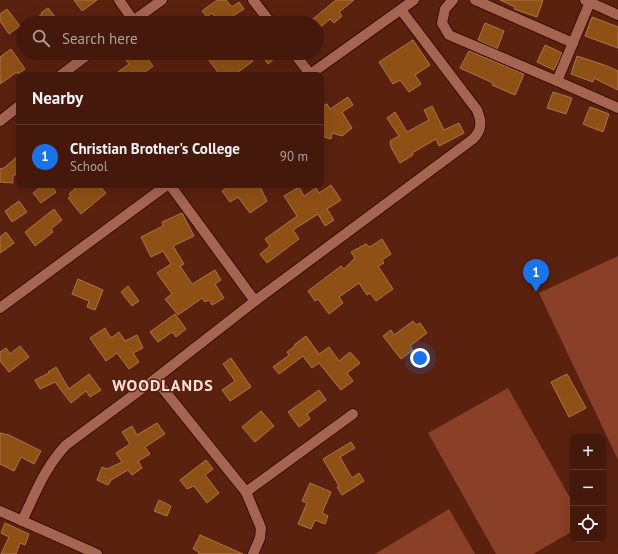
<!DOCTYPE html>
<meta charset="utf-8">
<style>
:root{--surface:#44190b;--page:#4b2214;--text:#f1f3f6;--muted:#afa09d;--line:#5c382c;--accent:#1a73e8}
body{margin:0;font-family:"PT Sans",sans-serif;background:var(--page);color:var(--text)}
.controls{position:absolute;right:12px;bottom:12px;display:grid;overflow:hidden;border-radius:8px;box-shadow:0 4px 16px #0002}
.controls button{width:36px;height:36px;display:grid;place-items:center;padding:0;border:0;border-bottom:1px solid var(--line);background:var(--surface);color:var(--text);font:20px sans-serif}
.you{position:absolute;left:420px;top:358px;width:14px;height:14px;margin:-10px;border:3px solid #fff;border-radius:50%;background:#1a73e8;box-shadow:0 0 0 6px #1a73e833}
.badge{display:grid;place-items:center;width:26px;height:26px;border-radius:50%;background:var(--accent);color:#fff;font-size:13px;font-weight:700}
.pin{position:absolute;translate:-50% -33px;filter:drop-shadow(0 1px 2px #0008)}
.pin::after{content:'';position:absolute;top:21px;width:14px;height:12px;background:inherit;clip-path:polygon(0 0,100% 0,50% 100%)}
.list{margin:0;padding:0;list-style:none}
h2{display:flex;justify-content:space-between;align-items:center;height:52px;margin:0;padding:0 16px;font-size:17px}
h2 small{font-size:13px;font-weight:400;color:var(--muted)}
.list li{display:grid;grid-template-columns:26px 1fr auto;gap:12px;align-items:center;box-sizing:border-box;height:64px;padding:0 16px;border-top:1px solid var(--line)}
.list b{display:block;font-size:15px;white-space:nowrap}
.list p{margin:0;font-size:13px;white-space:nowrap;color:var(--muted)}
.list em{font-size:13px;font-style:normal;color:var(--muted)}
.icon{flex:none;width:22px;height:22px;fill:none;stroke:currentColor;stroke-width:2;stroke-linecap:round;stroke-linejoin:round}
.map{position:relative;flex:none;width:618px;height:554px;overflow:hidden}
.search{position:absolute;background:var(--surface);box-shadow:0 4px 16px #0002;left:16px;top:16px;width:308px;height:44px;display:flex;align-items:center;gap:10px;box-sizing:border-box;padding:0 14px;border-radius:22px;color:var(--muted);font-size:15px}
.panel{position:absolute;background:var(--surface);box-shadow:0 4px 16px #0002;left:16px;top:72px;width:308px;height:116px;border-radius:8px}
.map>svg:first-child{display:block}
</style>
<div class="map">
<svg width="618" height="554" viewBox="0 0 618 554">
<rect width="100%" height="100%" fill="#5a210f"/>
<g fill="#8a3f28">
<path d="M618,256V460L539,293Z"/>
<path d="M508,388L573,503V531L533,554H496L428,433Z"/>
<path d="M449,509L475,554H375Z"/>
</g>
<g fill="#8f5016" stroke="#ab754b">
<path d="M74,0H97L82,11Z"/>
<path d="M217,0H226L232,7L239,2L244,9L233,16L234,17L227,23H220L212,13L207,17L202,11Z"/>
<path d="M336,0H354L339,12L342,16L334,23L330,19L317,30V23H308Z"/>
<path d="M500,0H543L537,17L514,9L515,7Z"/>
<path d="M48,8L60,23H30L42,14L41,13Z"/>
<path d="M7,9L20,26L9,34L0,21V14Z"/>
<path d="M592,17L618,27V48L585,36Z"/>
<path d="M485,23L504,31L497,49L478,40Z"/>
<path d="M413,40L430,65L415,75L421,84L409,92L400,80L393,84L379,62Z"/>
<path d="M545,45L562,53L554,70L537,62Z"/>
<path d="M11,49L25,69L18,74L17,72L0,84V57Z"/>
<path d="M469,51L524,74L515,95L492,85L493,83L460,68Z"/>
<path d="M129,53H143L153,66L141,75H114L129,64L124,57Z"/>
<path d="M216,53H247L253,61L234,75H220L208,59Z"/>
<path d="M267,53H281L268,64L262,56Z"/>
<path d="M577,56L607,66L618,71V90L594,78L593,82L571,74Z"/>
<path d="M553,92L572,98L566,114L547,108Z"/>
<path d="M348,97L353,105L342,112L352,128L342,136L332,133L331,139L321,136V107L327,104L330,109Z"/>
<path d="M432,106L444,130L459,123L464,133L439,146L436,139L412,153L413,155L400,163L391,147L390,141L399,136L387,118L395,112L407,132L429,120L424,110Z"/>
<path d="M590,107L609,114L603,132L583,124Z"/>
<path d="M19,155V172L13,176V183L0,182V169L4,168Z"/>
<path d="M43,185H51L56,192L41,203L33,193Z"/>
<path d="M79,185H99L106,193L81,214L68,198L71,196L69,194Z"/>
<path d="M231,185H259L267,201L250,213L238,197L230,202L222,191Z"/>
<path d="M331,185L341,200L327,209L334,220L325,226L318,214L293,230L299,239L267,263L260,254L270,246L265,239L297,216L284,196L299,187L304,196L316,188L319,193Z"/>
<path d="M19,201L27,212L12,222L5,211Z"/>
<path d="M54,209L62,220L51,229L53,232L35,246L25,232Z"/>
<path d="M182,213L194,236L173,246L184,264L180,266L192,284L215,270L221,280L215,284L224,298L212,305L209,300L205,302L202,298L178,315L165,299L172,294L157,273L171,264L163,251L151,257L141,237L163,226L162,222Z"/>
<path d="M6,232L14,243L0,253V237Z"/>
<path d="M382,239L391,254L382,260L384,263L378,266L393,289L376,301L370,293L367,295L359,283L339,297L343,303L329,314L318,299L315,301L308,291L341,266L344,269L355,258L351,252L366,244L370,247Z"/>
<path d="M78,279L103,290L95,310L87,307L89,301L72,294Z"/>
<path d="M128,286L139,301L132,306L121,292Z"/>
<path d="M175,314L186,329L176,337L172,332L158,342L150,332Z"/>
<path d="M413,321L416,325L420,323L427,333L410,346L413,350L401,359L383,336L391,330L394,335Z"/>
<path d="M105,328L111,338L119,332L125,341L137,335L143,348L133,353L139,362L129,369L117,353L106,361L90,338Z"/>
<path d="M306,336L319,354L329,347L339,361L350,352L360,363L347,373L353,381L341,390L319,363L312,368L303,356L279,374L273,367L289,355L287,352L295,346L294,345Z"/>
<path d="M20,346L29,357L9,372L0,361V352L6,348L10,354Z"/>
<path d="M231,358L251,387L230,401L222,390L235,381L223,364Z"/>
<path d="M56,367L69,389L89,374L101,390L90,397L86,391L71,403L55,382L40,389L35,380L49,373L48,372Z"/>
<path d="M567,374L586,408L569,417L551,382Z"/>
<path d="M319,390L326,400L307,414L310,419L299,427L288,412Z"/>
<path d="M261,411L274,426L255,442L242,427Z"/>
<path d="M157,423L165,434L145,447L150,454L138,461L142,468L132,475L128,470L111,480L108,485L97,480L102,467L107,469L122,462L116,453L130,444L122,432L132,426L137,435Z"/>
<path d="M0,433L9,435L41,451L34,464L21,457L14,471L0,464Z"/>
<path d="M351,442L355,448L340,457L352,478L359,473L364,481L342,495L337,487L339,486L323,459Z"/>
<path d="M206,460L213,469L205,475L219,493L207,503L194,486L187,489L180,480Z"/>
<path d="M310,483L331,492L322,513L328,516L325,524L315,520L311,529L298,524L307,503L302,501Z"/>
<path d="M159,500L171,506L167,516L154,511Z"/>
<path d="M5,523L29,534L25,545L20,543L16,554H1L9,537L1,533Z"/>
<path d="M200,535L243,554H198L199,552L193,549Z"/>
</g>
<g fill="none" stroke-linecap="round" stroke-linejoin="round">
<defs>
<g id="minor">
<path d="M119,0L133,20"/>
<path d="M253,0L271,23"/>
<path d="M453,0L445,9L442,23L449,35L557,81L618,108"/>
<path d="M475,0L573,43"/>
<path d="M585,0L618,15"/>
<path d="M130,23L162,0"/>
<path d="M294,53L310,74"/>
<path d="M61,75L90,53"/>
<path d="M309,75L414,0"/>
<path d="M557,81L590,2"/>
<path d="M0,121L19,106"/>
<path d="M170,185L255,301"/>
<path d="M0,308L167,185"/>
<path d="M155,379L246,492L261,528L260,538L253,554"/>
<path d="M246,492L353,414"/>
<path d="M0,511L97,554"/>
<path d="M22,521C35,494 45,467 66,445L155,379L255,301L473,139C482,130 482,122 477,110L401,10"/>
</g>
</defs>
<use href="#minor" stroke="#370d02" stroke-width="12"/>
<use href="#minor" stroke="#a56551" stroke-width="10"/>
</g>
<g text-anchor="middle" dominant-baseline="central" stroke-width="3" stroke-linejoin="round" paint-order="stroke">
<g font-size="16" font-weight="bold" letter-spacing="1" fill="#fee0d7" stroke="#5a210f">
<text x="163" y="385">WOODLANDS</text>
</g>
</g>
</svg>
<div class="controls">
<button>+</button>
<button>−</button>
<button><svg class="icon" aria-label="locate" viewBox="0 0 24 24"><circle cx="12" cy="12" r="6"/><path d="M12 2v4M12 18v4M2 12h4M18 12h4"/></svg></button>
</div>
<div class="you"></div>
<div class="pin badge" style="left:536px;top:292px">1</div>
<div class="search"><svg class="icon" aria-label="search" viewBox="0 0 24 24"><circle cx="10" cy="10" r="6"/><path d="M15 15l6 6"/></svg>Search here</div>
<section class="panel">
<h2>Nearby<small></small></h2>
<ul class="list">
<li><span class="badge">1</span><div><b>Christian Brother's College</b><p>School</p></div><em>90 m</em></li>
</ul>
</section>
</div>
